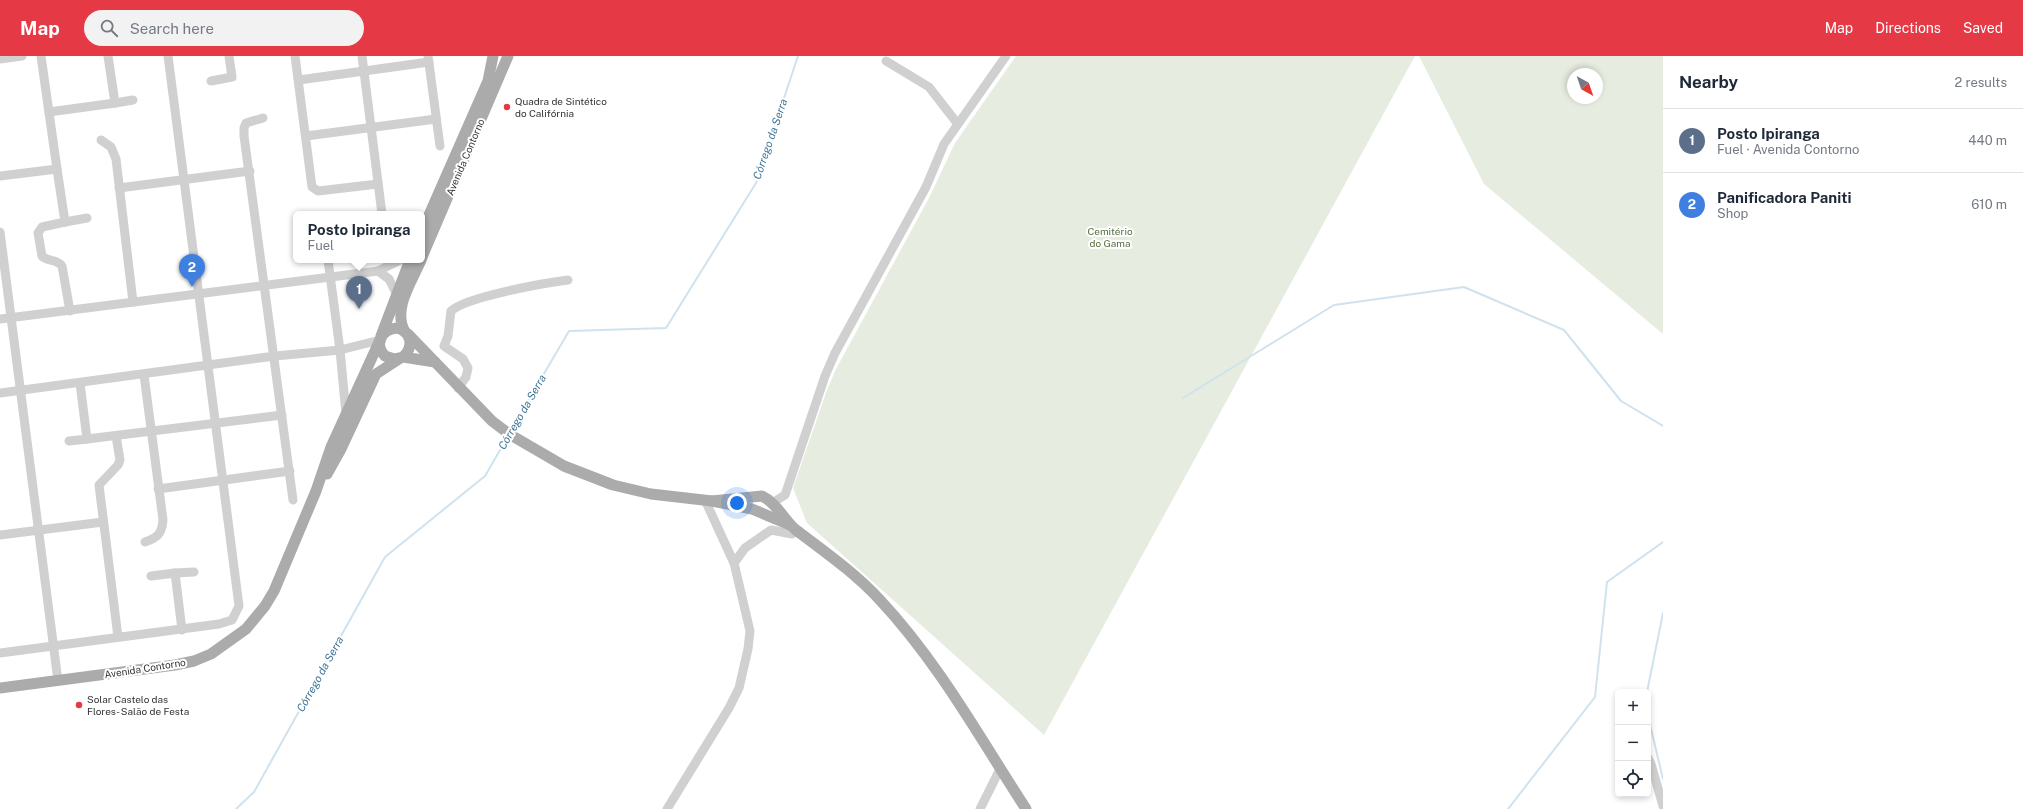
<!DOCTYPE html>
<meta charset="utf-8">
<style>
:root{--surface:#fff;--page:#f2f2f3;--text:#1f2937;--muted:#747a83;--line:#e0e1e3;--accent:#e63946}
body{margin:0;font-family:"Public Sans",sans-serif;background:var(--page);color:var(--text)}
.controls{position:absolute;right:12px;bottom:12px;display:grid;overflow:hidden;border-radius:6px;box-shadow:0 2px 6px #0003}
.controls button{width:36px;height:36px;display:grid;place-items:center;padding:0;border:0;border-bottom:1px solid var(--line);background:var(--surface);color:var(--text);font:20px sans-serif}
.compass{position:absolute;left:1567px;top:12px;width:36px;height:36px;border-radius:50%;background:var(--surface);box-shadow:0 2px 6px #0003;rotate:140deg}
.you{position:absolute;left:737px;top:447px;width:14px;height:14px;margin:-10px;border:3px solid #fff;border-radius:50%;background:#1a73e8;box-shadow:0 0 0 6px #1a73e833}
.badge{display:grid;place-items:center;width:26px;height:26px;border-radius:50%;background:var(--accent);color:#fff;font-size:13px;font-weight:700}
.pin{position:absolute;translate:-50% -33px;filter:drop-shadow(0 1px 2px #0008)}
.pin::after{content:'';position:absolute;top:21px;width:14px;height:12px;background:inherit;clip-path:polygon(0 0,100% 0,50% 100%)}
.popup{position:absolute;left:293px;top:155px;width:132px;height:52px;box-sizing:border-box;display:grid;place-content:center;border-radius:6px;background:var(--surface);filter:drop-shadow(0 1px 3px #0005);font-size:13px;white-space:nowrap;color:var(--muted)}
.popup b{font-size:15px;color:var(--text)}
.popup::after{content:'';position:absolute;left:50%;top:100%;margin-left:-8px;border:8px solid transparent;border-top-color:var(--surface)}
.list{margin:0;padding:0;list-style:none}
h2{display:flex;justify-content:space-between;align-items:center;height:52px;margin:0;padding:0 16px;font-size:17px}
h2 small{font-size:13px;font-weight:400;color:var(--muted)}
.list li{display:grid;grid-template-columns:26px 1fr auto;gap:12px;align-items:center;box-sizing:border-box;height:64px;padding:0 16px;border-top:1px solid var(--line)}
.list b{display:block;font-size:15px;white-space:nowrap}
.list p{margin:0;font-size:13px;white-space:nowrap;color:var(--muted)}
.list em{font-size:13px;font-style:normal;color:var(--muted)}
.icon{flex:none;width:22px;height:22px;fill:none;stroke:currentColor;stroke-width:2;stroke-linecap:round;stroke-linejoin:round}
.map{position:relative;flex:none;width:1663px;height:753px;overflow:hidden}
header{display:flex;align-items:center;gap:24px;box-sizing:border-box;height:56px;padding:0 20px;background:var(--accent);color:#fff}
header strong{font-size:19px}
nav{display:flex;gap:22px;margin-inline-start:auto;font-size:14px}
.search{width:280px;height:36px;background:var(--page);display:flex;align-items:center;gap:10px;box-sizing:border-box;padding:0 14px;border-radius:22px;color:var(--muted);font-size:15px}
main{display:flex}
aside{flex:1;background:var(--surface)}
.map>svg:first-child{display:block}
</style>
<header>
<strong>Map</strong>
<div class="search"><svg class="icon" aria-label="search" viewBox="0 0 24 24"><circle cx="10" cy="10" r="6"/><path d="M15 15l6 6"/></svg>Search here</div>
<nav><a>Map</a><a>Directions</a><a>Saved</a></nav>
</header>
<main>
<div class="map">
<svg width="1663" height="753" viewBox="0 0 1663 753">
<rect width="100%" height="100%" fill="#fff"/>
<g fill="#e6ecdf" fill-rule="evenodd">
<path d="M1016,0H1415L1044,679L807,467L793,432L827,334L836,313L929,142L955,87Z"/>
<path d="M1419,0H1663V278L1484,128ZM1573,18H1597V42H1573Z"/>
</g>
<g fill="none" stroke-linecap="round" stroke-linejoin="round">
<g stroke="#cfe2ee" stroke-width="2">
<path d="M1183,342L1334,249L1464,231L1564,274L1621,345L1663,370"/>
<path d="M511,374L569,275L666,272L756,127L798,0"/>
<path d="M1647,636L1663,557"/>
<path d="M1648,660L1663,723"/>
<path d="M236,753L254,736L385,501L485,420L507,382"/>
<path d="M1508,753L1595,641L1607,526L1663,486"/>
</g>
<g stroke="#d0d0d0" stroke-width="9">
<path d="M108,0L115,47L133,44"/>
<path d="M295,0L312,131L318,135L378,128"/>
<path d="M362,0L382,158"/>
<path d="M428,0L440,90"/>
<path d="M0,3L22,0"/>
<path d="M886,5L929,31L957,67"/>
<path d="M299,24L429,6"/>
<path d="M211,25L232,21L229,0"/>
<path d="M49,56L115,47"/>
<path d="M263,62L246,67L244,72V80L293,444"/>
<path d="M306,80L436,63"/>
<path d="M101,84L111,91L116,103L133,246"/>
<path d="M57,113L65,166L87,162"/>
<path d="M0,120L57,113L41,0"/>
<path d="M119,132L250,115"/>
<path d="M65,166L42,171L38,177L42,200C48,206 57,203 62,210L70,255"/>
<path d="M0,176L58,625"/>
<path d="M328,204L340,294L346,358"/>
<path d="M378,215L389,223L396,237"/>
<path d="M0,263L378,215L400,204"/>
<path d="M144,319L163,464C162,478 157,482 145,486"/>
<path d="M458,332L466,321L468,312L463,303L444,290L448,280L451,255C466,241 544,227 568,224"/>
<path d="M0,337L275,300L340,294L380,284"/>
<path d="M116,380L120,404L118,409L99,429L118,581"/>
<path d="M87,383L282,359"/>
<path d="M69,385L87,383L80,327"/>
<path d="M158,433L290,415"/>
<path d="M772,447L785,439L825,320L835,297L926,131L944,88L1006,0"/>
<path d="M0,479L103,466"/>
<path d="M734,507L745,492L771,474L792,478L796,474"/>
<path d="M151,520L175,517"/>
<path d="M182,574L175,517L194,516"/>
<path d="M0,597L219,568L232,564L239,550L168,0"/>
<path d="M1648,702L1651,708L1663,750"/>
<path d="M667,753L729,652L739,632L748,593L750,575L734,507L705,444"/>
<path d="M980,753L1000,713"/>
</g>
<g stroke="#ababab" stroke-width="11">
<path d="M422,175L488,25L493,0"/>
<path d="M422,201L508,0"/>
<path d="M405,276C392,253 412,226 421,204"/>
<path d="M408,278L492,365L509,378L564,410L613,429L651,438L712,445L752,453L790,469"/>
<path d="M381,280L410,204"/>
<path d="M403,301C414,291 412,276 397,272C381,273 374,289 385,300L394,303L403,301L435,306"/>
<path d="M327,418L341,393L376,318L399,303"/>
<path d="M712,445L762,440C777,447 784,464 796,474C825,496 855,517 880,544C938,606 980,682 1026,753"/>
<path d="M0,632L175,609L194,605L211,598L246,573L265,550L274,535L316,435L331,391L380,284"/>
</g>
</g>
<g fill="#e63946" stroke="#fff" stroke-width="1.5">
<circle cx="507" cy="51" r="4"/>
<circle cx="79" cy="649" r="4"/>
</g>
<g text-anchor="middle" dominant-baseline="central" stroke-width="4" stroke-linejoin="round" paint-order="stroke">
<g font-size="10" fill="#333" stroke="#fff" text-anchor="start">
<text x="515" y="45">Quadra de Sintético<tspan x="515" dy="12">do Califórnia</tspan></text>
<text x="87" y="643">Solar Castelo das<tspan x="87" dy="12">Flores- Salão de Festa</tspan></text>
</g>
<g font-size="10" fill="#333" stroke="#fff">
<text transform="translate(465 101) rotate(-67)">Avenida Contorno</text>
<text transform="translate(145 612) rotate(-9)">Avenida Contorno</text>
</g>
<g font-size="10" fill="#56703f" stroke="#fff">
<text x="1110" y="175">Cemitério<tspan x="1110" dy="12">do Gama</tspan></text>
</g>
<g font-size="11" font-style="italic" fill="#3f7597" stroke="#fff">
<text transform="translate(770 83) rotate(-71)">Córrego da Serra</text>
<text transform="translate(522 356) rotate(-60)">Córrego da Serra</text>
<text transform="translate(320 618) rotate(-61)">Córrego da Serra</text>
</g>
</g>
</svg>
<div class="controls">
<button>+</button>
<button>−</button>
<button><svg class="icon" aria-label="locate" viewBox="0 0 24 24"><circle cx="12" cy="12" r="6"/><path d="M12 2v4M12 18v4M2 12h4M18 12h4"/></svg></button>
</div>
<svg class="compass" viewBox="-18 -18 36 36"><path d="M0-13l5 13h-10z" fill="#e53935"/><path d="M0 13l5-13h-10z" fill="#747a83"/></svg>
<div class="you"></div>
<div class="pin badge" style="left:359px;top:253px;background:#5c6f8a">1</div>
<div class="popup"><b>Posto Ipiranga</b>Fuel</div>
<div class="pin badge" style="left:192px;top:231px;background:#3f7fe0">2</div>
</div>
<aside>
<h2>Nearby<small>2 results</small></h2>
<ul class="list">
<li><span class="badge" style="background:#5c6f8a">1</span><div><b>Posto Ipiranga</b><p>Fuel · Avenida Contorno</p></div><em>440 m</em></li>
<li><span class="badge" style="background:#3f7fe0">2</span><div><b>Panificadora Paniti</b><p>Shop</p></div><em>610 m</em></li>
</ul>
</aside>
</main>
